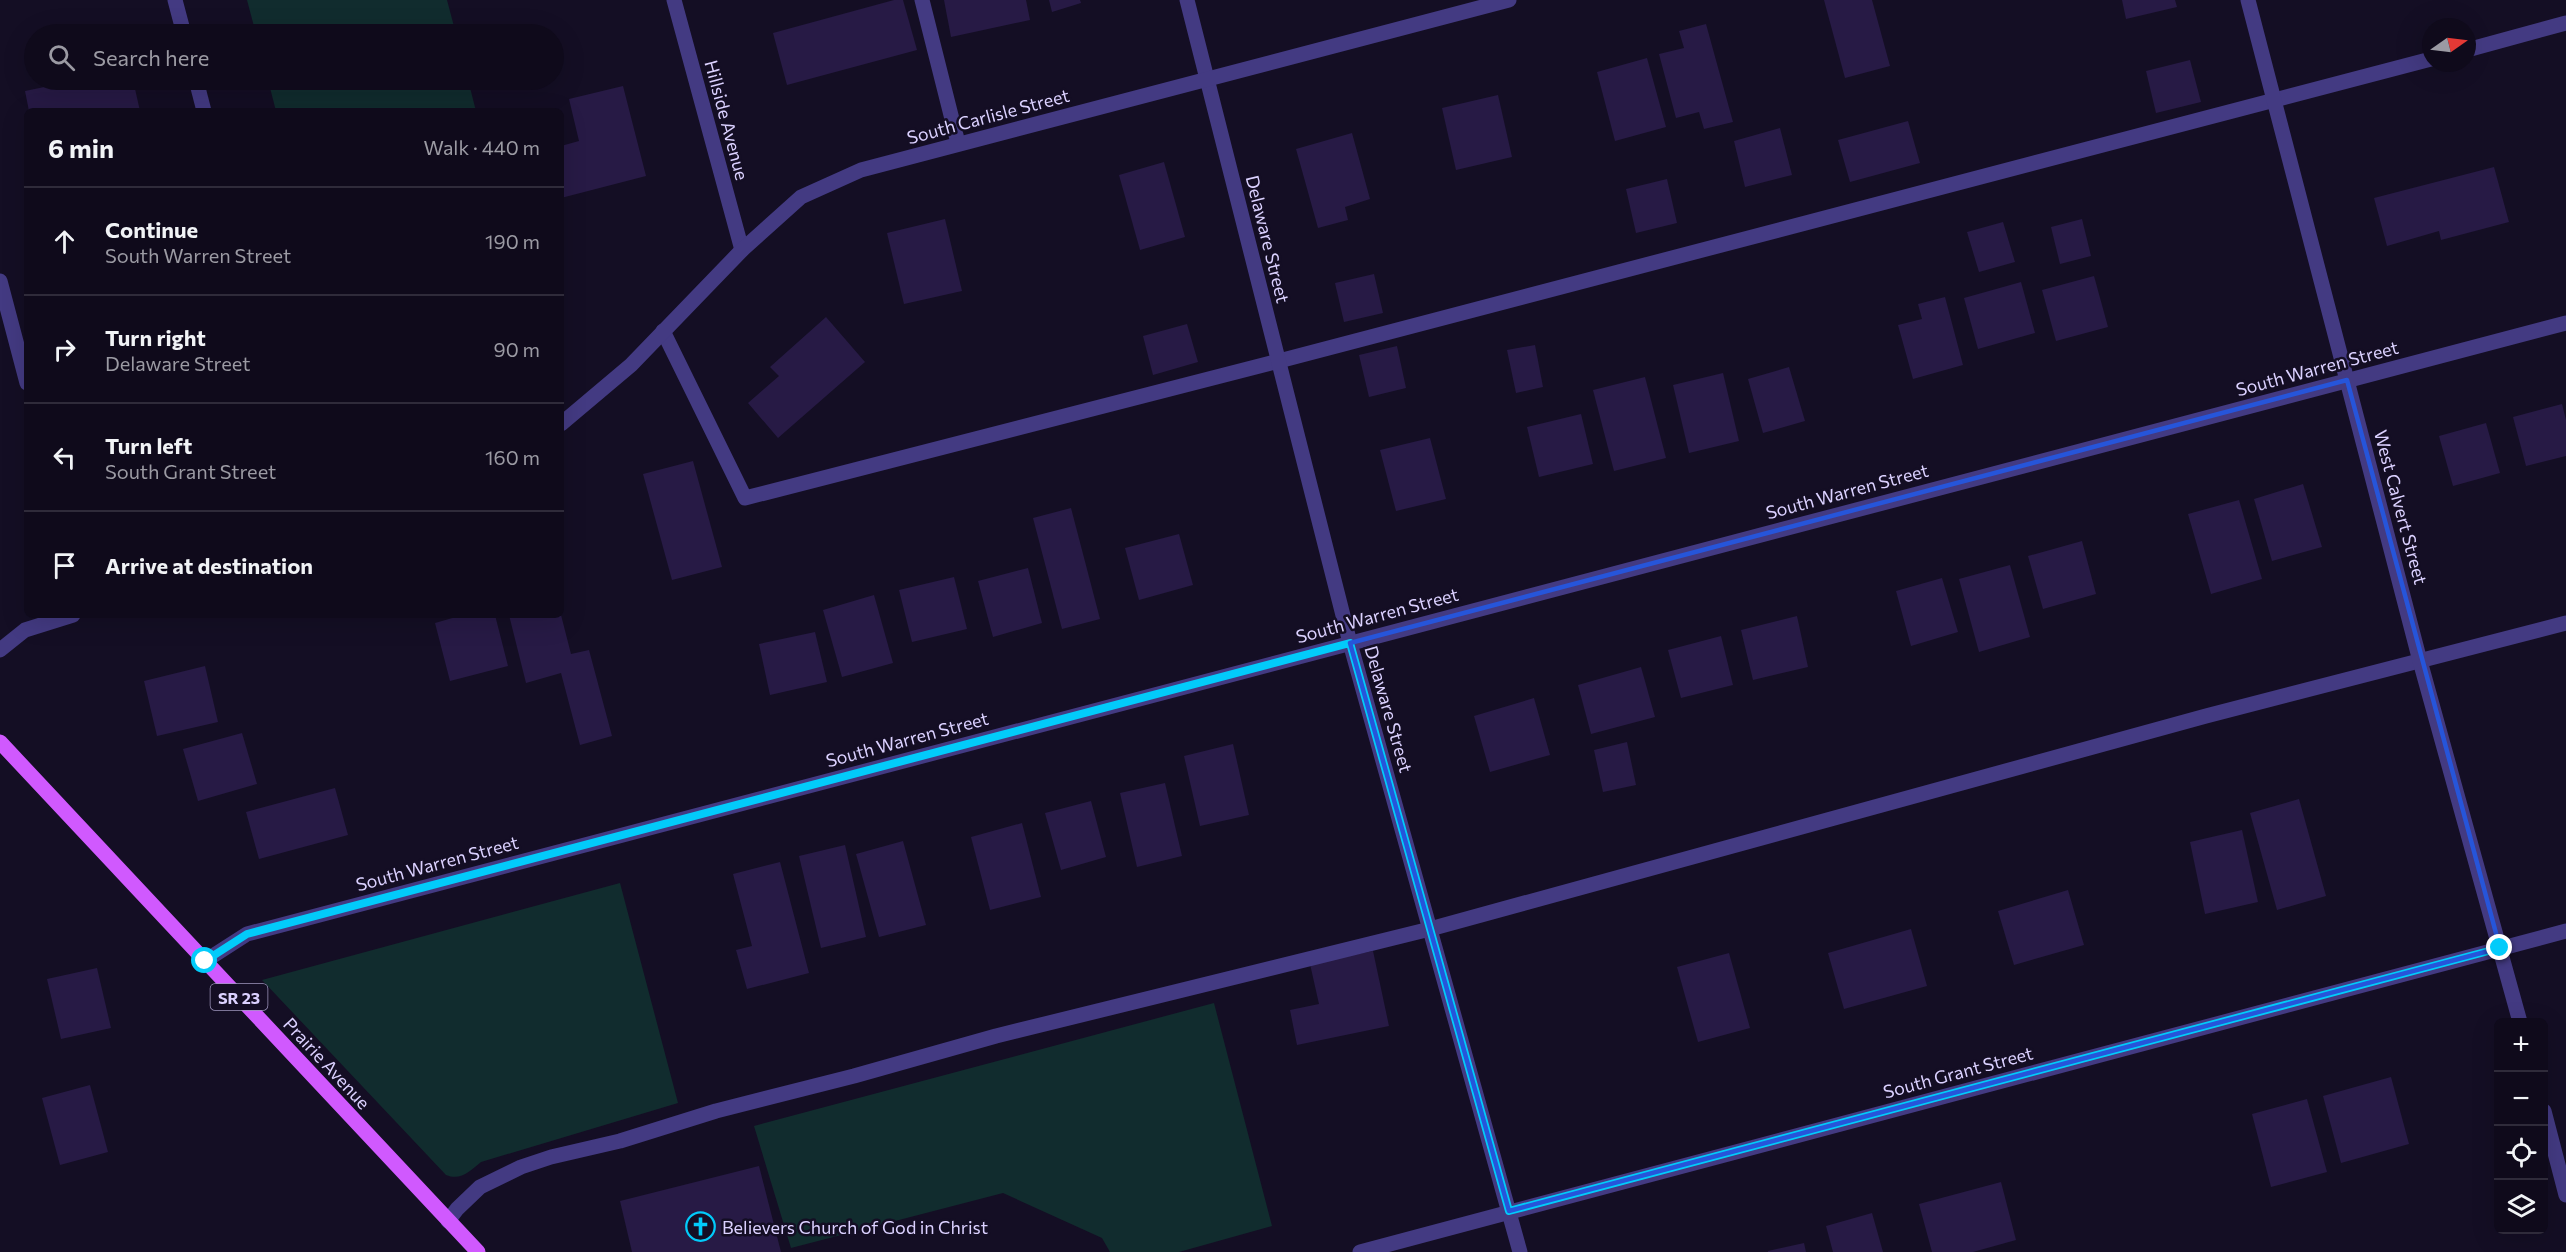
<!DOCTYPE html>
<meta charset="utf-8">
<style>
:root{--surface:#0f0a1b;--page:#1d1828;--text:#f1f3f6;--muted:#9b9aa3;--line:#2f2b3a}
body{margin:0;font-family:Commissioner,sans-serif;background:var(--page);color:var(--text)}
.controls{position:absolute;right:18px;bottom:18px;display:grid;overflow:hidden;border-radius:9px;box-shadow:0 6px 24px #0002}
.controls button{width:54px;height:54px;display:grid;place-items:center;padding:0;border:0;border-bottom:2px solid var(--line);background:var(--surface);color:var(--text);font:30px sans-serif}
.compass{position:absolute;left:2422px;top:18px;width:54px;height:54px;border-radius:50%;background:var(--surface);box-shadow:0 6px 24px #0002;rotate:76deg}
.stop{position:absolute;width:18px;height:18px;margin:-14px;border:4px solid #02cbfa;border-radius:50%;background:#fff}
.stop.end{background:#02cbfa;border-color:#fff;box-shadow:0 2px 6px #0008}
.list{margin:0;padding:0;list-style:none}
h2{display:flex;justify-content:space-between;align-items:center;height:78px;margin:0;padding:0 24px;font-size:26px}
h2 small{font-size:20px;font-weight:400;color:var(--muted)}
.list li{display:grid;grid-template-columns:39px 1fr auto;gap:18px;align-items:center;box-sizing:border-box;height:108px;padding:0 24px;border-top:2px solid var(--line)}
.list b{display:block;font-size:22px;white-space:nowrap}
.list p{margin:0;font-size:20px;white-space:nowrap;color:var(--muted)}
.list em{font-size:20px;font-style:normal;color:var(--muted)}
.icon{flex:none;width:33px;height:33px;fill:none;stroke:currentColor;stroke-width:2;stroke-linecap:round;stroke-linejoin:round}
.map{position:relative;flex:none;width:2566px;height:1252px;overflow:hidden}
.search{position:absolute;background:var(--surface);box-shadow:0 6px 24px #0002;left:24px;top:24px;width:540px;height:66px;display:flex;align-items:center;gap:15px;box-sizing:border-box;padding:0 21px;border-radius:33px;color:var(--muted);font-size:22px}
.panel{position:absolute;background:var(--surface);box-shadow:0 6px 24px #0002;left:24px;top:108px;width:540px;height:510px;border-radius:9px}
.map>svg:first-child{display:block}
</style>
<div class="map">
<svg width="2566" height="1252" viewBox="0 0 2566 1252">
<rect width="100%" height="100%" fill="#140e24"/>
<g fill="#112c2e">
<path d="M247,0H447L456,34H256Z"/>
<path d="M268,80H468L476,111H276Z"/>
<path d="M620,883L678,1103L481,1162C470,1171 461,1181 446,1175L262,980Z"/>
<path d="M1214,1003L1272,1226L1179,1252H1110L1102,1238L1003,1193L791,1248L754,1126Z"/>
</g>
<g fill="#271a45">
<path d="M894,0H903L917,50L787,85L773,33Z"/>
<path d="M944,0H1026L1030,20L951,37Z"/>
<path d="M1049,0H1080L1081,3L1052,12Z"/>
<path d="M1824,0H1872L1890,66L1845,78Z"/>
<path d="M2122,0H2175L2177,7L2126,19Z"/>
<path d="M1706,24L1733,122L1704,129L1699,112L1676,118L1659,54L1684,48L1679,31Z"/>
<path d="M1647,58L1666,127L1615,141L1597,72Z"/>
<path d="M2190,60L2201,102L2156,113L2146,71Z"/>
<path d="M78,80H133L140,111H29L25,91Z"/>
<path d="M623,86L646,176L561,198V146L579,141L569,99Z"/>
<path d="M1498,95L1512,157L1456,170L1442,108Z"/>
<path d="M1908,121L1920,163L1850,182L1838,140Z"/>
<path d="M1780,128L1792,175L1745,187L1734,141Z"/>
<path d="M1352,133L1370,199L1345,207L1348,220L1318,228L1296,149Z"/>
<path d="M1164,162L1185,237L1140,250L1119,175Z"/>
<path d="M2494,167L2509,222L2441,240L2439,231L2387,246L2374,198Z"/>
<path d="M1667,179L1677,223L1636,233L1626,189Z"/>
<path d="M945,219L962,291L904,304L887,233Z"/>
<path d="M2082,219L2091,256L2060,264L2051,227Z"/>
<path d="M2003,222L2015,262L1979,272L1967,232Z"/>
<path d="M1374,274L1383,313L1344,322L1335,283Z"/>
<path d="M2094,276L2108,327L2056,341L2042,290Z"/>
<path d="M2021,282L2035,333L1978,349L1964,298Z"/>
<path d="M1945,297L1963,365L1913,379L1898,325L1922,319L1918,304Z"/>
<path d="M826,317L865,362L778,438L748,403L779,376L770,367Z"/>
<path d="M1187,324L1198,362L1153,375L1143,336Z"/>
<path d="M1535,345L1543,387L1516,393L1507,350Z"/>
<path d="M1397,346L1406,388L1369,397L1359,355Z"/>
<path d="M1789,367L1805,421L1763,433L1748,379Z"/>
<path d="M1723,373L1739,441L1689,453L1673,385Z"/>
<path d="M1645,377L1666,458L1614,471L1593,390Z"/>
<path d="M2562,404L2566,420V456L2526,466L2513,417Z"/>
<path d="M1581,414L1593,464L1539,477L1527,427Z"/>
<path d="M2486,423L2500,473L2453,486L2439,436Z"/>
<path d="M1430,438L1446,499L1396,511L1380,450Z"/>
<path d="M693,461L722,567L672,580L643,474Z"/>
<path d="M2303,484L2322,547L2272,561L2254,499Z"/>
<path d="M2239,500L2262,579L2211,594L2188,514Z"/>
<path d="M1071,508L1100,619L1062,629L1033,518Z"/>
<path d="M1179,534L1193,585L1139,600L1125,548Z"/>
<path d="M2082,541L2096,594L2043,609L2028,556Z"/>
<path d="M2010,565L2030,637L1979,652L1959,579Z"/>
<path d="M1028,568L1042,623L993,637L978,581Z"/>
<path d="M954,577L967,629L912,642L899,590Z"/>
<path d="M1942,578L1958,632L1911,646L1896,591Z"/>
<path d="M874,595L893,663L842,677L823,610Z"/>
<path d="M456,615H495L508,666L450,681L435,623L456,617Z"/>
<path d="M509,615H561L571,654L589,650L612,736L580,745L561,673L526,683Z"/>
<path d="M1797,616L1808,667L1753,680L1741,630Z"/>
<path d="M815,632L827,682L770,695L759,644Z"/>
<path d="M1721,636L1733,685L1681,698L1668,650Z"/>
<path d="M205,666L218,722L157,736L144,681Z"/>
<path d="M1641,667L1655,717L1591,734L1578,685Z"/>
<path d="M1534,698L1550,755L1490,772L1474,716Z"/>
<path d="M242,733L257,784L198,801L183,749Z"/>
<path d="M1627,742L1636,785L1603,792L1594,750Z"/>
<path d="M1233,744L1249,815L1200,826L1184,756Z"/>
<path d="M1165,783L1182,856L1137,867L1120,793Z"/>
<path d="M335,788L348,835L259,859L246,812Z"/>
<path d="M2299,799L2326,896L2277,910L2250,813Z"/>
<path d="M1091,801L1106,857L1061,870L1045,813Z"/>
<path d="M1022,823L1041,897L990,910L971,837Z"/>
<path d="M2242,830L2258,902L2205,914L2190,842Z"/>
<path d="M903,841L926,925L879,937L856,854Z"/>
<path d="M845,845L866,937L821,948L799,856Z"/>
<path d="M780,862L809,973L747,989L736,950L752,946L733,874Z"/>
<path d="M2068,890L2084,945L2014,965L1998,911Z"/>
<path d="M1911,929L1927,986L1844,1009L1828,953Z"/>
<path d="M1373,951L1389,1026L1297,1045L1290,1010L1319,1004L1310,964Z"/>
<path d="M1729,953L1750,1028L1698,1042L1677,967Z"/>
<path d="M97,968L111,1028L61,1039L47,979Z"/>
<path d="M2391,1077L2409,1144L2341,1163L2323,1096Z"/>
<path d="M90,1085L108,1152L60,1165L42,1098Z"/>
<path d="M2307,1099L2327,1172L2271,1187L2252,1114Z"/>
<path d="M759,1166L781,1252H632L620,1201Z"/>
<path d="M2001,1182L2016,1240L1973,1252H1932L1919,1204Z"/>
<path d="M1872,1213L1883,1252H1833L1826,1226Z"/>
<path d="M1804,1243L1806,1252H1768V1251Z"/>
</g>
<g fill="none" stroke-linecap="round" stroke-linejoin="round">
<g stroke="#433a82" stroke-width="15">
<path d="M922,0L958,143"/>
<path d="M2467,50L2566,23"/>
<path d="M0,281L27,383"/>
<path d="M663,331L745,498L1279,361L2431,59"/>
<path d="M448,1221L457,1209L480,1187L521,1167L551,1157L620,1141L716,1111L854,1076L996,1036L1430,929L2206,716L2566,623"/>
</g>
<g stroke="#433a82" stroke-width="15">
<path d="M175,0L184,34"/>
<path d="M674,0L742,250"/>
<path d="M1187,0L1350,643L1520,1252"/>
<path d="M2248,0L2420,661L2520,1022"/>
<path d="M196,80L204,111"/>
<path d="M561,424L631,365L742,250L801,197L861,170L1509,0"/>
<path d="M0,650L25,630L73,615"/>
<path d="M205,961L247,934L2566,323"/>
<path d="M2544,1111L2566,1195"/>
<path d="M1360,1252L2566,931"/>
</g>
<path stroke="#d059fe" stroke-width="15" d="M0,742L478,1252"/>
</g>
<g fill="none" stroke-linecap="round" stroke-linejoin="round">
<path stroke="#02cbfa" stroke-width="8" d="M205,961L247,934L1350,643L1509,1211L2500,948"/>
</g>
<path fill="none" stroke="#2655da" stroke-width="4.5" stroke-linejoin="round" d="M2347,380L2500,948L1509,1211L1350,643Z"/>
<defs>
<symbol id="church-ring" viewBox="-11 -11 22 22"><circle r="9.5" fill="#140e24" stroke="#02cbfa" stroke-width="1.5"/><path d="M-1.2-6h2.4v3.5h3.3v2.4h-3.3V6h-2.4V-.1h-3.3v-2.4h3.3Z" fill="#02cbfa"/></symbol>
</defs>
<g fill-rule="evenodd">
<use href="#church-ring" x="684" y="1210" width="33" height="33"/>
</g>
<g text-anchor="middle" dominant-baseline="central" stroke-width="5" stroke-linejoin="round" paint-order="stroke">
<rect fill="#140e24" stroke="#9f96bd" stroke-width="1.5" x="210.5" y="984" width="57" height="26" rx="4.5"/>
<g font-size="16" font-weight="bold" fill="#dbd1ff">
<text x="239" y="997">SR 23</text>
</g>
<g font-size="18" fill="#dbd1ff" stroke="#140e24">
<text transform="translate(988 116) rotate(-15)">South Carlisle Street</text>
<text transform="translate(727 120) rotate(75)">Hillside Avenue</text>
<text transform="translate(1268 239) rotate(76)">Delaware Street</text>
<text transform="translate(2317 368) rotate(-15)">South Warren Street</text>
<text transform="translate(1847 491) rotate(-15)">South Warren Street</text>
<text transform="translate(2401 507) rotate(75)">West Calvert Street</text>
<text transform="translate(1377 615) rotate(-15)">South Warren Street</text>
<text transform="translate(1389 709) rotate(74)">Delaware Street</text>
<text transform="translate(907 739) rotate(-15)">South Warren Street</text>
<text transform="translate(437 863) rotate(-15)">South Warren Street</text>
<text transform="translate(327 1063) rotate(47)">Prairie Avenue</text>
<text transform="translate(1958 1072) rotate(-15)">South Grant Street</text>
</g>
<g font-size="18" fill="#dbd1ff" stroke="#140e24" text-anchor="start">
<text x="722" y="1227">Believers Church of God in Christ</text>
</g>
</g>
</svg>
<div class="controls">
<button>+</button>
<button>−</button>
<button><svg class="icon" aria-label="locate" viewBox="0 0 24 24"><circle cx="12" cy="12" r="6"/><path d="M12 2v4M12 18v4M2 12h4M18 12h4"/></svg></button>
<button><svg class="icon" aria-label="layers" viewBox="0 0 24 24"><path d="M12 4l9 5-9 5-9-5zM3 14l9 5 9-5"/></svg></button>
</div>
<svg class="compass" viewBox="-18 -18 36 36"><path d="M0-13l5 13h-10z" fill="#e53935"/><path d="M0 13l5-13h-10z" fill="#9b9aa3"/></svg>
<div class="stop" style="left:205px;top:961px"></div>
<div class="stop end" style="left:2500px;top:948px"></div>
<div class="search"><svg class="icon" aria-label="search" viewBox="0 0 24 24"><circle cx="10" cy="10" r="6"/><path d="M15 15l6 6"/></svg>Search here</div>
<section class="panel">
<h2>6 min<small>Walk · 440 m</small></h2>
<ul class="list">
<li><svg class="icon" aria-label="ahead" viewBox="0 0 24 24"><path d="M12 20V5M6 11l6-6 6 6"/></svg><div><b>Continue</b><p>South Warren Street</p></div><em>190 m</em></li>
<li><svg class="icon" aria-label="right" viewBox="0 0 24 24"><path d="M7 20v-9h11M14 6l5 5-5 5"/></svg><div><b>Turn right</b><p>Delaware Street</p></div><em>90 m</em></li>
<li><svg class="icon" aria-label="left" viewBox="0 0 24 24"><path d="M17 20v-9H6M10 6l-5 5 5 5"/></svg><div><b>Turn left</b><p>South Grant Street</p></div><em>160 m</em></li>
<li><svg class="icon" aria-label="arrive" viewBox="0 0 24 24"><path d="M6 21V4h12l-3 4 3 4H6"/></svg><div><b>Arrive at destination</b></div></li>
</ul>
</section>
</div>
